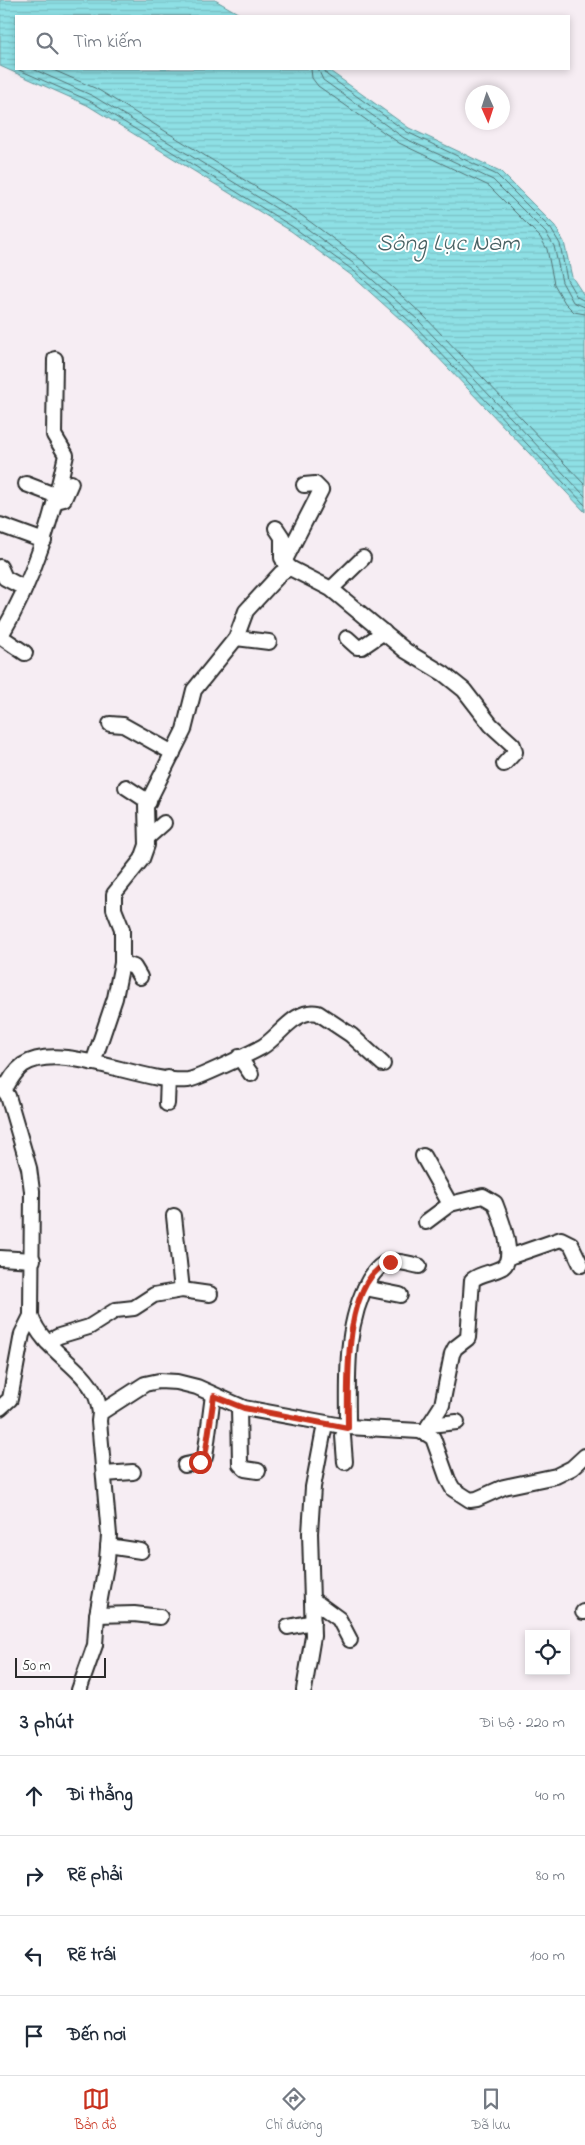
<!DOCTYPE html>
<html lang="vi">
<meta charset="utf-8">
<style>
:root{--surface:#fff;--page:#f2f2f3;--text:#1f2937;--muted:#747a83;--line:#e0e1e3;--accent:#c8321e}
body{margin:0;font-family:"Indie Flower",sans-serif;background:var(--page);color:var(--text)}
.controls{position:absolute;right:15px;bottom:15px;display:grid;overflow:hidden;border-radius:0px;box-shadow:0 2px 8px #0003}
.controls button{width:45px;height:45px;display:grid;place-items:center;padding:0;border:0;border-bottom:1px solid var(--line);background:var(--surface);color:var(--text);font:25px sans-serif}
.compass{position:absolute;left:465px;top:85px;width:45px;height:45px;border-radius:50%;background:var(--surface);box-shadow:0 2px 8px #0003;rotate:177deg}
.scale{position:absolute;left:15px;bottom:12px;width:91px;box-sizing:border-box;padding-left:5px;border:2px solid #2b2b2b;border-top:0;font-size:14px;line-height:18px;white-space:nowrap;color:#2b2b2b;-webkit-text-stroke:4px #fff;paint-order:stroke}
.stop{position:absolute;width:15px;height:15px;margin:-11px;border:4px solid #c8321e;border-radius:50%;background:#fff}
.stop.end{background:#c8321e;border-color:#fff;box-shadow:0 1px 5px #0008}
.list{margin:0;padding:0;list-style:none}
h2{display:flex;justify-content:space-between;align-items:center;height:65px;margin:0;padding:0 20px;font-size:21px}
h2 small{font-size:16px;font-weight:400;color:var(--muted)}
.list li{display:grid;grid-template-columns:32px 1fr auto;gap:15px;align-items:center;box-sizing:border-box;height:80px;padding:0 20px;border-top:1px solid var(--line)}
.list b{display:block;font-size:19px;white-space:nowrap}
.list em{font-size:16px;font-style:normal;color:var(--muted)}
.icon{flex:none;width:28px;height:28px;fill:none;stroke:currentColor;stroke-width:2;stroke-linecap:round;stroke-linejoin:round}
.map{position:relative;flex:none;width:585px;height:1690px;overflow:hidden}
.search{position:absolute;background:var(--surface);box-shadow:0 2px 8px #0003;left:15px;right:15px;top:15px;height:55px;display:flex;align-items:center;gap:12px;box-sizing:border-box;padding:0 18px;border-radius:0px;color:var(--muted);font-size:19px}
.sheet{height:385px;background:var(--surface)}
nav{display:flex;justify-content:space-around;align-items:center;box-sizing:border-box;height:70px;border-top:1px solid var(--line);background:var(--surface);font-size:14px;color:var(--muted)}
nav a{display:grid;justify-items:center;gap:2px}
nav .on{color:var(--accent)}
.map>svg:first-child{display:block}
</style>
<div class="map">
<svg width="585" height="1690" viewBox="0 0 585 1690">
<defs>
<pattern id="water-rules" width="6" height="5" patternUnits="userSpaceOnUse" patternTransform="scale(1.25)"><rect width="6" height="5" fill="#8ee0e5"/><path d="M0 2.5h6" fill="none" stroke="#7bc0c5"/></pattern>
</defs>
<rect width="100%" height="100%" fill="#f6edf3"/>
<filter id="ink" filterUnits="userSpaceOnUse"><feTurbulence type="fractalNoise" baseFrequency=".02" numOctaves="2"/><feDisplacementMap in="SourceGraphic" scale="10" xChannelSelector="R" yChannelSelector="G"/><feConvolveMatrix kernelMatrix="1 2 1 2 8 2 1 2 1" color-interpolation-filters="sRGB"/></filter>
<g filter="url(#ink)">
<path fill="url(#water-rules)" stroke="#66989b" d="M0,0H215L243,16H16V69H327L409,128L500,171L555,226L564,242L572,277L585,297V512L410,328L351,275L291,231L87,105L0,66Z"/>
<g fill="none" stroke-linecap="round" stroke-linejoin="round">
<g stroke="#537375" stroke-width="1">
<path d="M17,69L90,101L293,227L354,271L414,325L585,505"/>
<path d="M33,69L93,96L297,221L357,266L418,320L585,496"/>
<path d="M51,69L97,89L301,215L363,261L423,315L585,485"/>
<path d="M311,69L312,78L318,86L399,143L489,186L540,237L547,249L554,284L565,303L574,312L585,314"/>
<path d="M318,69L323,80L404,138L493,180L546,233L554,246L562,282L573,302L585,307"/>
<path d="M324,69L327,75L407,132L497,175L551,229L560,244L567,280L577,297L585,301"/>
</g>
<defs>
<g id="minor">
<path d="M26,484L57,496"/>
<path d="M56,501L64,499L71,483"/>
<path d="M0,525L44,541"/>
<path d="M276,528L282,537V558L290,568L331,589L406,651L444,674L464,690L491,725L513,745L515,752L504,764"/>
<path d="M284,562L321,490L315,484L304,485"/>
<path d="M0,567L5,578L24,588"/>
<path d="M331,589L363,558"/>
<path d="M0,636L25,653"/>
<path d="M0,637C34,581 52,518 66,455L54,435L55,359"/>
<path d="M236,638L269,642"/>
<path d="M347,638L357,647H362L384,632"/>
<path d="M110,724L123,725L173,753"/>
<path d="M126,787L149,802"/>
<path d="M147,838L164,823"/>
<path d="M122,963L134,967L140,977"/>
<path d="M239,1057L251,1074"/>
<path d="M93,1063L115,998L122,963V929L114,909V894L142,859L147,845L146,806L184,730L194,690L236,638L246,611L281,573L290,568"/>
<path d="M0,1085L8,1096L29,1168L32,1191L31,1316C42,1349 80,1364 95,1394C98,1400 99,1407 100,1413"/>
<path d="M5,1089C10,1080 15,1071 23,1065C61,1040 142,1084 188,1080C197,1079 251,1053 262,1047C279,1037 295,1008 318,1013L351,1035L383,1064"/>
<path d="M167,1104L168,1078"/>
<path d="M423,1156L450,1204L483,1196L495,1203C500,1216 518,1260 501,1268C492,1273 481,1273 472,1280L468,1338L455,1348L452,1354L442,1405L424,1433"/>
<path d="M174,1216L182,1290"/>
<path d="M426,1222L450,1204"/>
<path d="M509,1257L561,1239L571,1244L581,1265"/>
<path d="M0,1258L33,1260"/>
<path d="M365,1288L400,1295"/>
<path d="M47,1342L59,1336L89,1327L116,1310L134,1308L154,1295L182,1290L210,1294"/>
<path d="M239,1406L240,1464L245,1469L258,1471"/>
<path d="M0,1408L10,1399L22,1334L31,1316"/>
<path d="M429,1425L457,1422"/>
<path d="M348,1427C348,1377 344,1325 369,1280C374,1272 379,1265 388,1262C398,1260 409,1264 419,1266"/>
<path d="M343,1436L345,1462"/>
<path d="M185,1465L200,1462L205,1457L213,1395"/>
<path d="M104,1474L133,1472"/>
<path d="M108,1546L141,1551"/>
<path d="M313,1600L339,1619L350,1640"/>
<path d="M583,1612H585"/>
<path d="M97,1615L134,1614L160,1617"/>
<path d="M288,1627L313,1622"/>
<path d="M79,1690L95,1645L97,1615L107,1560L109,1535L99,1421L100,1413L145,1384L159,1381L177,1382L197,1387L244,1408L348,1427L419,1431L427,1434L433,1438L448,1480L453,1489L470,1500L477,1499L504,1487L556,1476L572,1468L585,1456"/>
<path d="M304,1690L313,1636L310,1533L313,1487L325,1424"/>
</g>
</defs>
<use href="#minor" stroke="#2b2b2b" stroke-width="18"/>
<use href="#minor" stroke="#fff" stroke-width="14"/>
</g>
</g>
<g fill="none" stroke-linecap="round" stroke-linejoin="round" filter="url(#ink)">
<path stroke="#c8321e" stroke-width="6" d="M200,1462L205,1457L214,1396L244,1408L348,1428C348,1386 342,1280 390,1262"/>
</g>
<g text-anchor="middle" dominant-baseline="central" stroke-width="4" stroke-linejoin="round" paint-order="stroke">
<g font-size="24" font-style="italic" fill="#496163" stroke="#fff">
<text x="448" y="244">Sông Lục Nam</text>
</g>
</g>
</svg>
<div class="controls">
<button><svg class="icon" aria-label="locate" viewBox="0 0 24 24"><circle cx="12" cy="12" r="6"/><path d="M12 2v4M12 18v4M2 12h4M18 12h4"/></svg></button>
</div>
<svg class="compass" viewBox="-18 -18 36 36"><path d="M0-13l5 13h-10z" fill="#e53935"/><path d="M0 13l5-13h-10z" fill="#747a83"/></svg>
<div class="scale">50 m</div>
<div class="stop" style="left:200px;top:1462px"></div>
<div class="stop end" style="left:390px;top:1262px"></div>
<div class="search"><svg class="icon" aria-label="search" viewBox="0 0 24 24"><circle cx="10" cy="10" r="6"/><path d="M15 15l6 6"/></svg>Tìm kiếm</div>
</div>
<section class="sheet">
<h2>3 phút<small>Đi bộ · 220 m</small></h2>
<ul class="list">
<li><svg class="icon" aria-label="ahead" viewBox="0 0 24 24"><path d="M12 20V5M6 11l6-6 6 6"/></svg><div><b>Đi thẳng</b></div><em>40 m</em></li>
<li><svg class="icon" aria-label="right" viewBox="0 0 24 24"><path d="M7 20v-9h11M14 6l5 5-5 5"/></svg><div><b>Rẽ phải</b></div><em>80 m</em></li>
<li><svg class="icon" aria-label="left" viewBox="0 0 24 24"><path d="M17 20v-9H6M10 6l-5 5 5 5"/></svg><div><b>Rẽ trái</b></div><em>100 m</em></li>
<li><svg class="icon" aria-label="arrive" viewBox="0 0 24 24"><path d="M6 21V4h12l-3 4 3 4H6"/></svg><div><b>Đến nơi</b></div></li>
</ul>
</section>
<nav>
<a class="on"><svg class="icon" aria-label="map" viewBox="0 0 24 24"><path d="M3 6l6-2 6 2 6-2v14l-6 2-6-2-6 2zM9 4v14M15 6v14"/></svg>Bản đồ</a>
<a><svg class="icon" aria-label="directions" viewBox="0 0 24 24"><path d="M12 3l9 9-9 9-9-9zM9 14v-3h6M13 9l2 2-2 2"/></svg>Chỉ đường</a>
<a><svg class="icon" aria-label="saved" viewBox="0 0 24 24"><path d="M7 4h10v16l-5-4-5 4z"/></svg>Đã lưu</a>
</nav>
